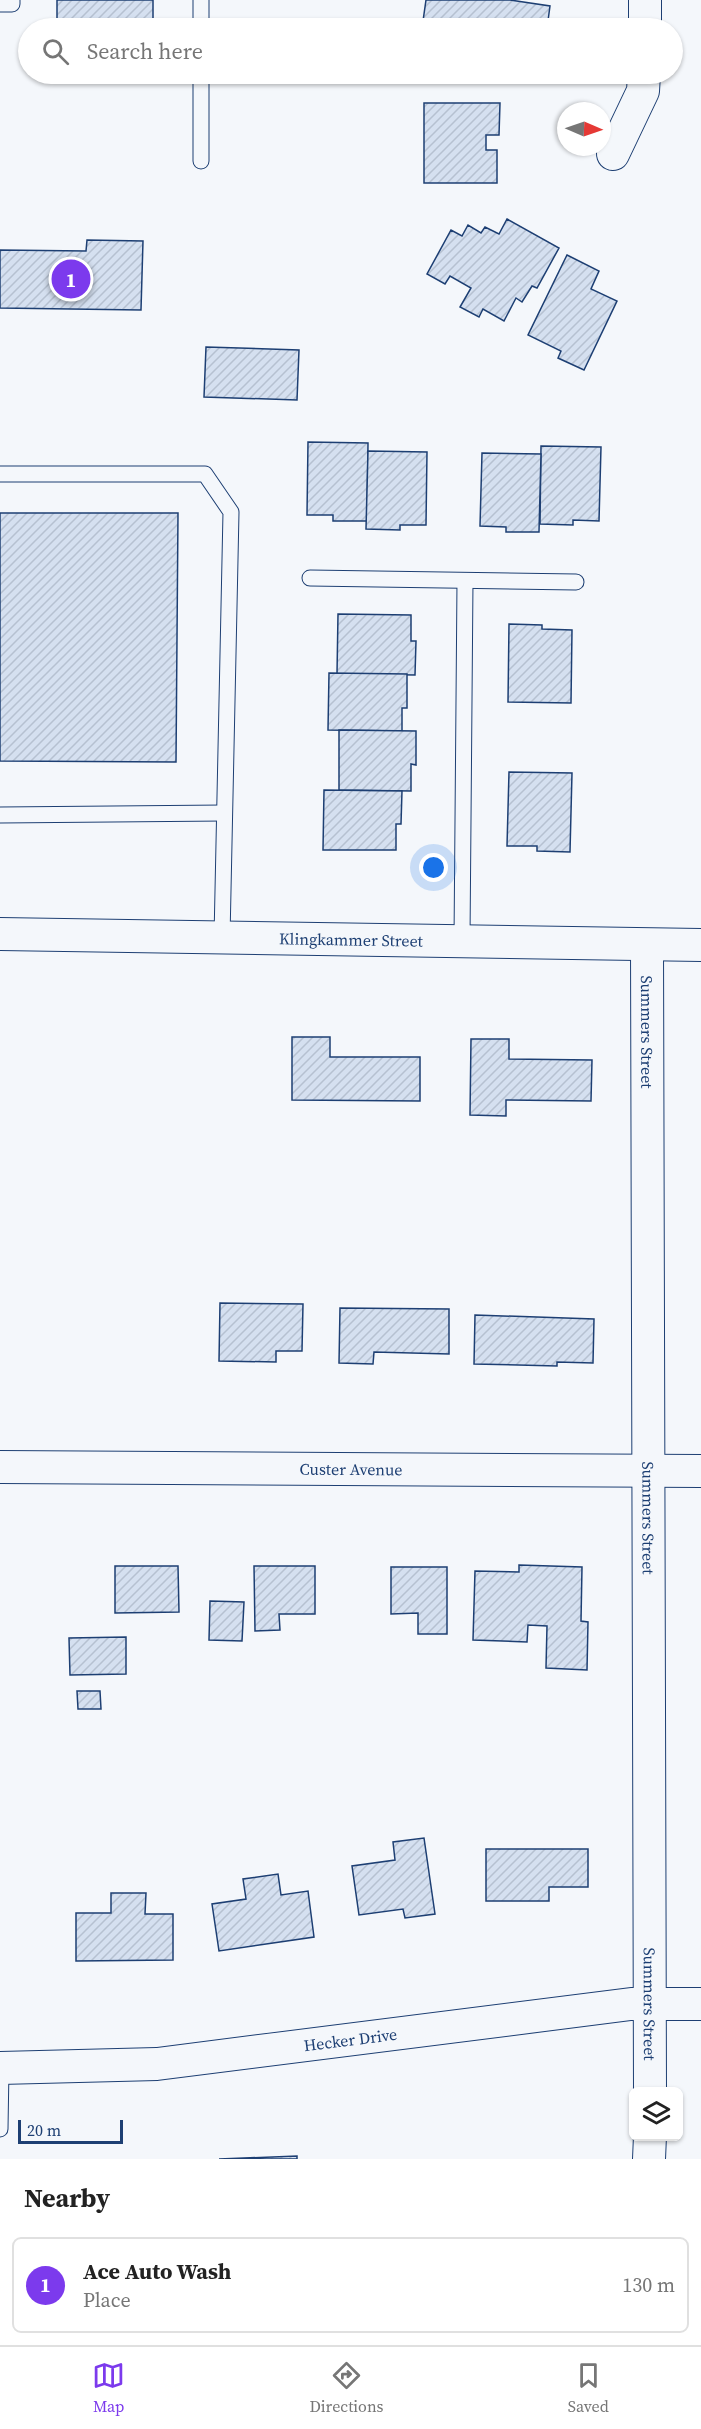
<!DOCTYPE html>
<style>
:root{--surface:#fff;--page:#f2f2f2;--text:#222;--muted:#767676;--line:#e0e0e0;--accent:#7c3aed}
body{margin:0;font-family:"Source Serif 4",serif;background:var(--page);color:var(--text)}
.controls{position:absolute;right:18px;bottom:18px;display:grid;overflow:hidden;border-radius:9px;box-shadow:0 2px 4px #0004}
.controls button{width:54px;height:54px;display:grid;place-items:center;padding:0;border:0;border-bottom:2px solid var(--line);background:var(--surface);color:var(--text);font:30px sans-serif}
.compass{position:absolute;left:557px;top:102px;width:54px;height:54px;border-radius:50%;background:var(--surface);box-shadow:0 2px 4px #0004;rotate:92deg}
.scale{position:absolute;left:18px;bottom:15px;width:105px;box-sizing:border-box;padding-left:6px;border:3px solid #1d3f73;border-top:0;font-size:16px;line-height:21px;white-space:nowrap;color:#1d3f73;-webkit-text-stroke:4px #f4f7fb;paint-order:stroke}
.you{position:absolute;left:434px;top:868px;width:21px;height:21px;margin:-15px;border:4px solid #fff;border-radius:50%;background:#1a73e8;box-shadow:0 0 0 9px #1a73e833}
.badge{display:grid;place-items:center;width:39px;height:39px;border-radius:50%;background:var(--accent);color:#fff;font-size:20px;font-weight:700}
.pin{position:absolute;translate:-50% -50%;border:3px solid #fff;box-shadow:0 2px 6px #0006}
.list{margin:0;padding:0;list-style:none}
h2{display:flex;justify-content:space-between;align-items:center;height:78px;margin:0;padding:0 24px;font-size:26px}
h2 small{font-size:20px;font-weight:400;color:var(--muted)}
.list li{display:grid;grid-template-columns:39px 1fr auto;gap:18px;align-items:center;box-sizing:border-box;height:96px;margin:0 12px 12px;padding:0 12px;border:2px solid var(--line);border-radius:9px}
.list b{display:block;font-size:22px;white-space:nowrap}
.list p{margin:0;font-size:20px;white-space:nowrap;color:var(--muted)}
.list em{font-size:20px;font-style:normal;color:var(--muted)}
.icon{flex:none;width:33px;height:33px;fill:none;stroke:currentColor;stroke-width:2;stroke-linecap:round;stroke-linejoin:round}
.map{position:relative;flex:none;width:701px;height:2159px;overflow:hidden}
.search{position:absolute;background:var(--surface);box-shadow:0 2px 4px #0004;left:18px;right:18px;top:18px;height:66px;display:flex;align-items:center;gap:15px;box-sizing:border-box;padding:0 21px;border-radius:33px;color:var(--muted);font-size:22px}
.sheet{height:186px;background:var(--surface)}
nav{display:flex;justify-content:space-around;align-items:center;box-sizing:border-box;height:84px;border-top:2px solid var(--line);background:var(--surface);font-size:16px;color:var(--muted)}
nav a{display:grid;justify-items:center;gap:3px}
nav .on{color:var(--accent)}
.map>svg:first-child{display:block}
</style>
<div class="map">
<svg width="701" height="2159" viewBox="0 0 701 2159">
<defs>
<pattern id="building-hatch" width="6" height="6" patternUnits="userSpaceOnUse" patternTransform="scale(1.5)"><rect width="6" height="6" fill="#d5e0f0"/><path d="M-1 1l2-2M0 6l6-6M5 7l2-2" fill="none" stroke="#b6c1d1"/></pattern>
</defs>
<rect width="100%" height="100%" fill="#f4f7fb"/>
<g fill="url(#building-hatch)" stroke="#1d3f73" stroke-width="1.5">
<rect x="57" y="0" width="96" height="28"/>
<path d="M426,0H510L550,6L547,28H422Z"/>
<path d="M457,74H511L510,82Z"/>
<path d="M424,103H500L499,135H486V150H497V183H424Z"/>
<path d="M507,219L559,248L537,288L532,286L522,302L516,298L504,321L483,309L479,317L460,307L471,288L450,276L445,284L427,274L451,230L462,236L468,225L481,233L485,227L499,234Z"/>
<path d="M87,240L143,241L141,310L0,308V250L86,251Z"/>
<path d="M567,255L599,271L591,289L617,301L584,370L558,358L561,351L528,335Z"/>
<path d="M206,347L299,350L297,400L204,397Z"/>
<path d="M308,442L368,443L367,521H333V515H307Z"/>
<path d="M541,446L601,447L599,521L573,520V525L540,524Z"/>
<path d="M368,451L427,452L426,525H400V530L366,529Z"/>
<path d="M482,453L541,454L539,532H506V527L480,526Z"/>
<path d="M0,513H178L176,762L0,761Z"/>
<path d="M338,614L411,615V641H416L415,675L337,674Z"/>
<path d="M509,624L542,625V629L572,630L571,703L508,702Z"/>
<path d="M329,673L407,674V708H402V731L328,730Z"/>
<path d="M339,730L416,731V765L411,764V791L339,790Z"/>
<path d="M509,772L572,773L570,852L537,851V846H507Z"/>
<path d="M324,790L402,791L401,824H396V850H323Z"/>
<path d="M292,1037H330V1057H420V1101L292,1100Z"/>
<path d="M471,1039H509V1059L592,1060L591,1101L506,1100V1116L470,1115Z"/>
<path d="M220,1303L303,1304L302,1351H276V1362L219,1361Z"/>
<path d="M340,1308L449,1309V1354L374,1352L373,1364L339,1363Z"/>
<path d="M475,1315L594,1319L593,1363L557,1362V1366L474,1364Z"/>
<path d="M519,1565L582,1567L581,1621L588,1622L587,1670L546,1668L547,1626L528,1625L527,1642L473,1640L475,1571L519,1572Z"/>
<path d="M115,1566H178L179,1612L115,1613Z"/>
<path d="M254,1566H315V1614H279L280,1630L255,1631Z"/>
<path d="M391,1567H447V1634H418V1613L391,1614Z"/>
<path d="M210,1601L244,1602L242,1641L209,1640Z"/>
<path d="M126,1637V1674L70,1675L69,1638Z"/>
<path d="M77,1691H100L101,1709H78Z"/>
<path d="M424,1838L435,1914L405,1918L403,1909L359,1915L352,1866L395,1860L393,1842Z"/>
<path d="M486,1849H588V1887H549V1901H486Z"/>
<path d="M278,1874L281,1895L308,1891L314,1937L219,1951L212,1904L246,1899L243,1879Z"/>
<path d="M111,1893H146L145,1914H173V1960L76,1961V1913H111Z"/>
<path d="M297,2156V2159H219Z"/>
</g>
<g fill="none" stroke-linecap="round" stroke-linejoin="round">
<defs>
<g id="service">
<path d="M0,4H12V0"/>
<path d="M201,28V0"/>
<path d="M201,161V74"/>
<path d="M0,474H205L231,512L222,938"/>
<path d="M310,578L576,582"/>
<path d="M0,815L224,813"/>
<path d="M462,940L465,581"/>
<path d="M0,2129L1,2068"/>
</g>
<g id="minor">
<path d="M645,28V0"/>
<path d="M613,154L643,91L644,74"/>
<path id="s1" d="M0,934L701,945"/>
<path id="s2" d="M647,945L650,2092"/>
<path id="s3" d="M0,1467L701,1471"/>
<path id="s4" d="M0,2068L157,2064L631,2004H701"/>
<path d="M649,2159L650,2136"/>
</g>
</defs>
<use href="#service" stroke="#1d3f73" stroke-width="17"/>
<use href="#minor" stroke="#1d3f73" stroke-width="34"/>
<use href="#service" stroke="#f4f7fb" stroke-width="15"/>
<use href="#minor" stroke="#f4f7fb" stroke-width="32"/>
</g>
<g text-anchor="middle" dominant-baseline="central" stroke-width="4.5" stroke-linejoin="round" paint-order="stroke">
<g font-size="16" fill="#1d3f73" stroke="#f4f7fb">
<text stroke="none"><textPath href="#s1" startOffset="351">Klingkammer Street</textPath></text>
<text stroke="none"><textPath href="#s2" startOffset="87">Summers Street</textPath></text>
<text stroke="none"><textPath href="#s3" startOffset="351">Custer Avenue</textPath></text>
<text stroke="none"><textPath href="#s2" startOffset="573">Summers Street</textPath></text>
<text stroke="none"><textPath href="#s2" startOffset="1059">Summers Street</textPath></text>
<text stroke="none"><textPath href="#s4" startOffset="352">Hecker Drive</textPath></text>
</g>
</g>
</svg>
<div class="controls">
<button><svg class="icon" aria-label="layers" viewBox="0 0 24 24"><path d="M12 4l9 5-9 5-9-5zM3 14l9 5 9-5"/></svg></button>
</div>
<svg class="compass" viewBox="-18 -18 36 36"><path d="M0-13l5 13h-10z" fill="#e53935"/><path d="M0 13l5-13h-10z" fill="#767676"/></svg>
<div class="scale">20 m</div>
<div class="you"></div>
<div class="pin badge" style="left:71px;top:279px">1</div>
<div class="search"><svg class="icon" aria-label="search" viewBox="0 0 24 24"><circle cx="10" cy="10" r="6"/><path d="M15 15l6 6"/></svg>Search here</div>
</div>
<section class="sheet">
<h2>Nearby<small></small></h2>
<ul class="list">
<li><span class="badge">1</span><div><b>Ace Auto Wash</b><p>Place</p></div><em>130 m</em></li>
</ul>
</section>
<nav>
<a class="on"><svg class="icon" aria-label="map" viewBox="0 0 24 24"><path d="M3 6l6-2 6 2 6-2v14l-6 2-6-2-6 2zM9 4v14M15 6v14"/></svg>Map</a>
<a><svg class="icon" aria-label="directions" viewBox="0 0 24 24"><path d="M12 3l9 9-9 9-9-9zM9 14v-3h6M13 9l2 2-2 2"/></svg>Directions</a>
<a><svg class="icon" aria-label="saved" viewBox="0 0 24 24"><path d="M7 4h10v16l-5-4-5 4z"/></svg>Saved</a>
</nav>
